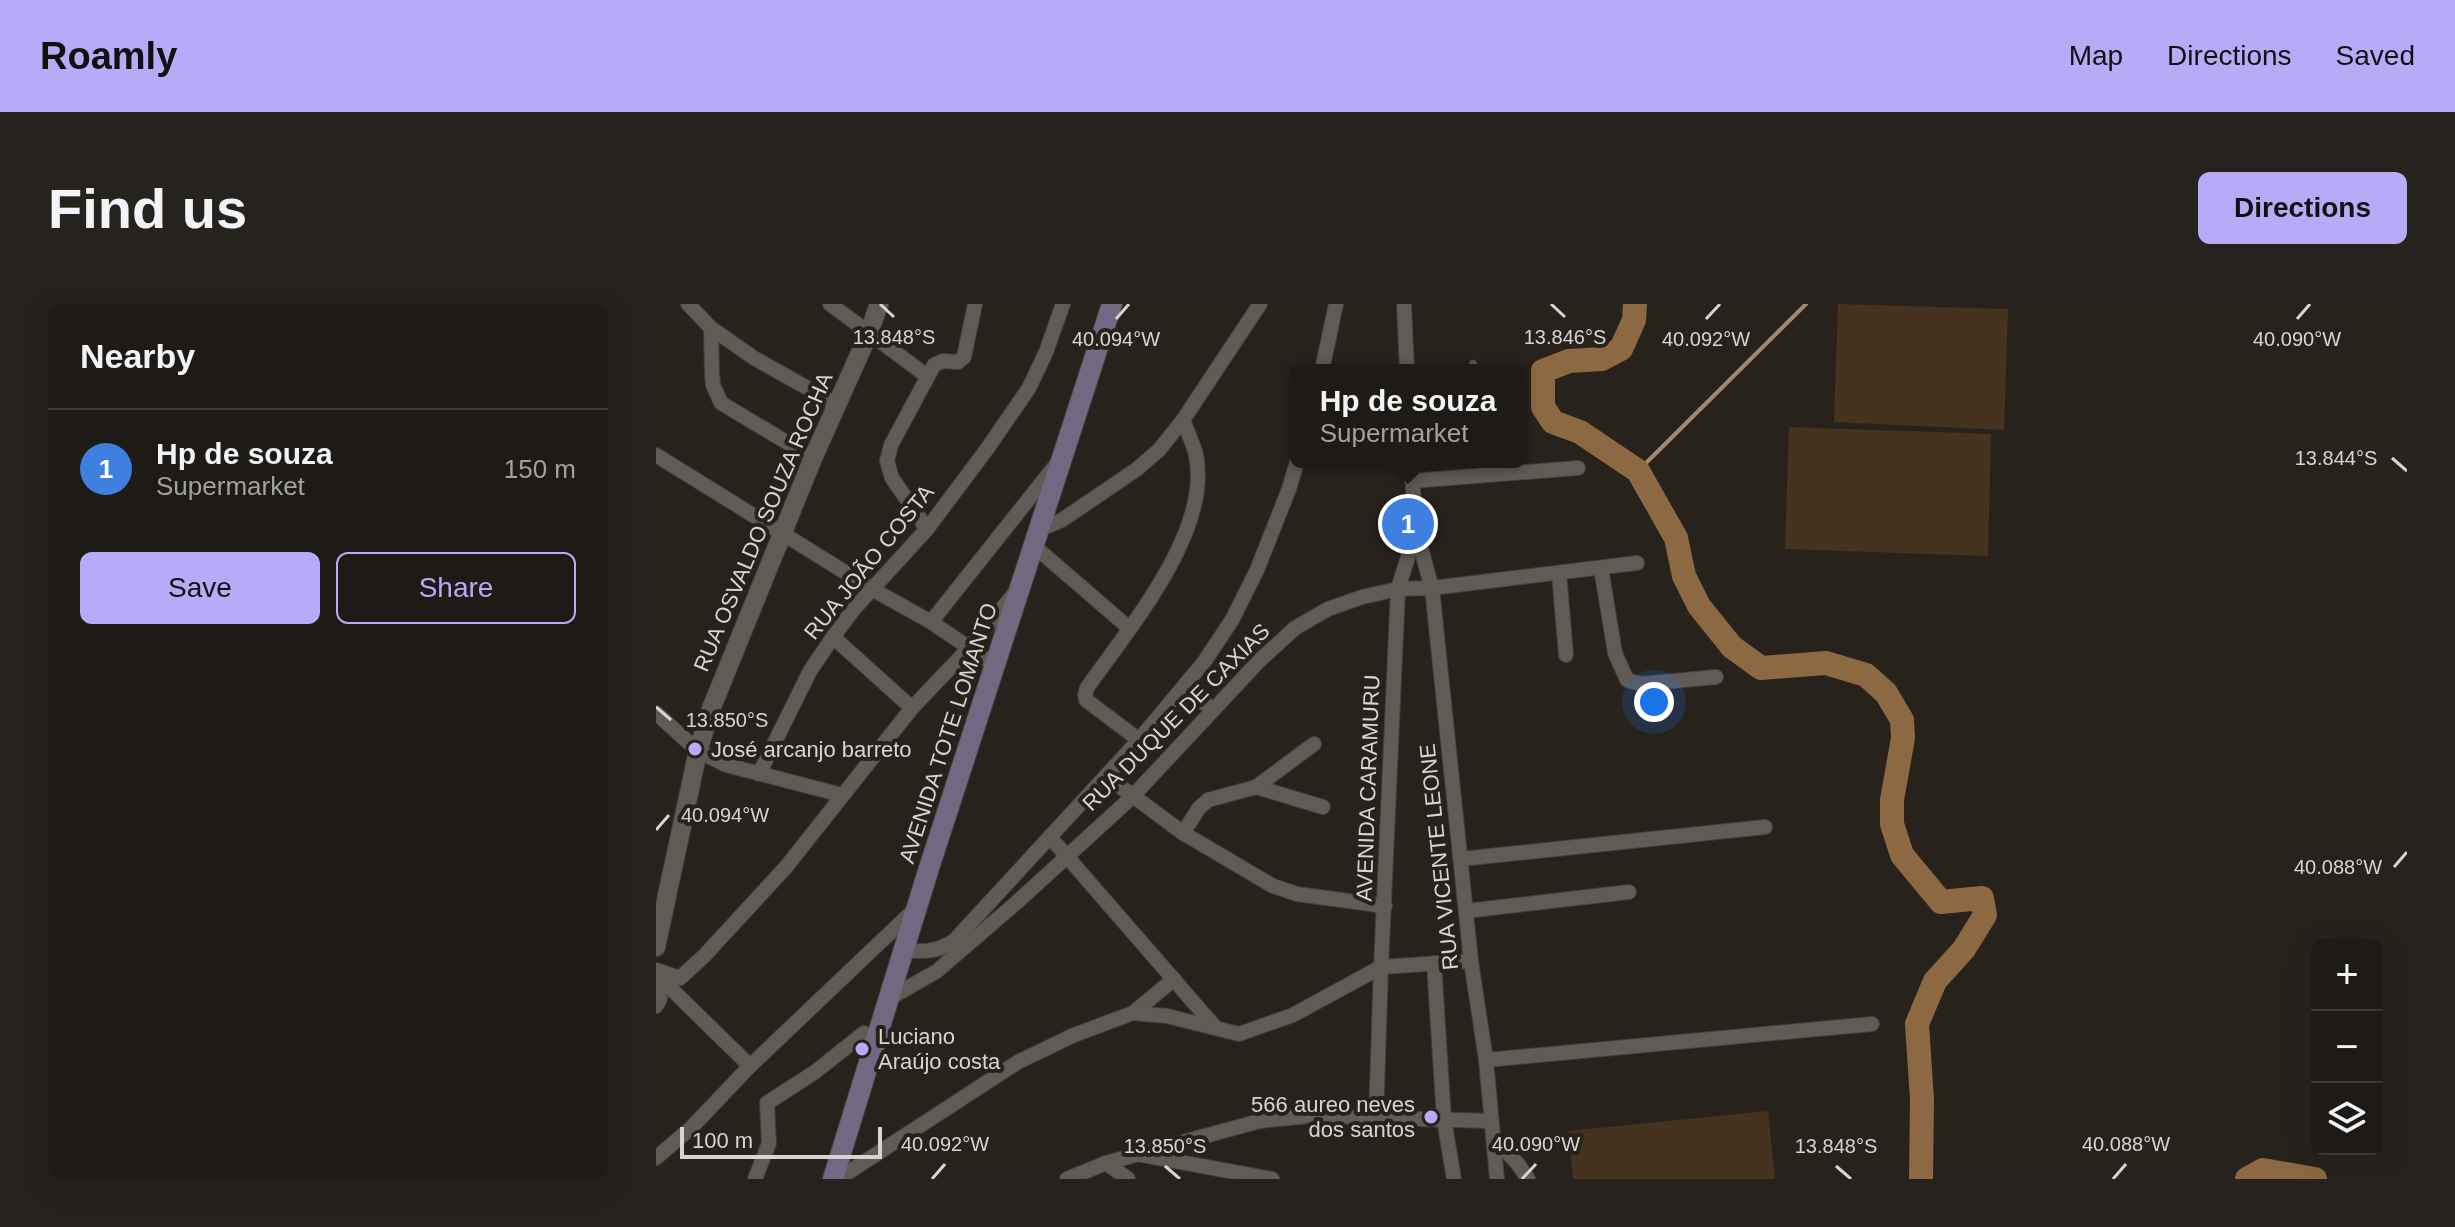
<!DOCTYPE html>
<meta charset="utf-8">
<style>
:root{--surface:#1e1a16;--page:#26231f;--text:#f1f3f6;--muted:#a1a1a1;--line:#3c3835;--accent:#b7abf7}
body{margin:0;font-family:Helvetica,sans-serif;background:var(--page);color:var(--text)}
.controls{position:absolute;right:24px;bottom:24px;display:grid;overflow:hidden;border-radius:12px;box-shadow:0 8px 32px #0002}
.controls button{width:72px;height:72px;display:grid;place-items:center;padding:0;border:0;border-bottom:2px solid var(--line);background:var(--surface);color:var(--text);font:40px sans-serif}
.scale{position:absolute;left:24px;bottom:20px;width:202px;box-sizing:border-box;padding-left:8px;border:4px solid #d8d4d1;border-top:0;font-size:22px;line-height:28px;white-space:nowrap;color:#d8d4d1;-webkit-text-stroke:6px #28221d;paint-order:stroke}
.you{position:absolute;left:998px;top:398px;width:28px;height:28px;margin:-20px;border:6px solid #fff;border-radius:50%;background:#1a73e8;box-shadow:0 0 0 12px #1a73e833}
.badge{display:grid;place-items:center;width:52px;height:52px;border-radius:50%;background:var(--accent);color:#fff;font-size:26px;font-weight:700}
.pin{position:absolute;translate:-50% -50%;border:4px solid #fff;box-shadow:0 2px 8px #0006}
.popup{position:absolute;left:634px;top:60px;width:236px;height:104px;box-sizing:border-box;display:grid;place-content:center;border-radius:12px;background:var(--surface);filter:drop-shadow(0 2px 6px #0005);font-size:26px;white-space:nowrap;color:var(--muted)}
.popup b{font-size:30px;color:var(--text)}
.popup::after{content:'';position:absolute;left:50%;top:100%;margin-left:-16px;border:16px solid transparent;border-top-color:var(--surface)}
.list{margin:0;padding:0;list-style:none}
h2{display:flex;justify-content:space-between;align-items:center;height:104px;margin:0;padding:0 32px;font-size:34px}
h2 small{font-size:26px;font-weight:400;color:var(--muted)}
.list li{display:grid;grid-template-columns:52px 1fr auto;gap:24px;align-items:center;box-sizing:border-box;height:120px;padding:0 32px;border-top:2px solid var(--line)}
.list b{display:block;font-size:30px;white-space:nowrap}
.list p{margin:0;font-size:26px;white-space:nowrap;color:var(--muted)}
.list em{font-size:26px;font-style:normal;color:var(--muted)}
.actions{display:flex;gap:16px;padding:24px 32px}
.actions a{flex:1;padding:18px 0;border:2px solid var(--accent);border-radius:12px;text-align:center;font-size:28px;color:var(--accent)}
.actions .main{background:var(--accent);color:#111}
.icon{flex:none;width:44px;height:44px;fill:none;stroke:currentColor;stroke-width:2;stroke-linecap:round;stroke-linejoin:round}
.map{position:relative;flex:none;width:1751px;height:875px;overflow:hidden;border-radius:12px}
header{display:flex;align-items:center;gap:48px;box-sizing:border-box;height:112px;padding:0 40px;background:var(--accent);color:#111}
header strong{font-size:38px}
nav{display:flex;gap:44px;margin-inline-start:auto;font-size:28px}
.intro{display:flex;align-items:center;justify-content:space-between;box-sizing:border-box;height:192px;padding:0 48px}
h1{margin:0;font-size:56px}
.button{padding:20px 36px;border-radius:12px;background:var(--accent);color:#111;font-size:28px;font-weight:700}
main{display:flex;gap:48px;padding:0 48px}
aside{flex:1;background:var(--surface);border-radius:12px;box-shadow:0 8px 32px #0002}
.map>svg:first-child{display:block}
</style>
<header>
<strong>Roamly</strong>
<nav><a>Map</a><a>Directions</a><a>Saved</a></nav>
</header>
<div class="intro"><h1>Find us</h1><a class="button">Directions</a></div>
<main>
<aside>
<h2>Nearby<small></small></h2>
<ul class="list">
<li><span class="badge" style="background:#3f7fe0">1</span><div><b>Hp de souza</b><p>Supermarket</p></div><em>150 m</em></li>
</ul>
<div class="actions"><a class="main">Save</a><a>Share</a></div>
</aside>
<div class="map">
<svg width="1751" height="875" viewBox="0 0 1751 875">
<rect width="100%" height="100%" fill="#28221d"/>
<g fill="#46331f">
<path d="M1182,0L1352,5L1348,126L1178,118Z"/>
<path d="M1133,123L1335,130L1332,252L1129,245Z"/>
<path d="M1112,807L1119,875H917L912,827Z"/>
</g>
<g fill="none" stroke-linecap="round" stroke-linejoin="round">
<path stroke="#a3886e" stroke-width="4" d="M982,167L1150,0"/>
<g stroke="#8c6843" stroke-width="24">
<path d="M979,0L978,16L965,45L946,55L913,57L887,67V103L897,118L924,128L982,167L1020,234L1028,272L1043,302L1076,343L1105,364L1170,359L1210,371L1230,389L1246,416L1247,434L1236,496V520L1246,551L1285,598L1326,594L1329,611L1308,645L1279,677L1261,720L1266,796L1265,875"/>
<path d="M1591,875L1607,866L1659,875"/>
</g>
<defs>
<g id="service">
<path d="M817,60L818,66"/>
<path d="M826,158L828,172"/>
</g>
<g id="minor">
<path d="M32,0L55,24L98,54L180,100"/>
<path d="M174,0L271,72"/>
<path d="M748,0L751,66"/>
<path d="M55,24L56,69L57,81L65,99L157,154"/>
<path d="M666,66L680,0"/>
<path d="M0,151L216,285L275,318L340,362"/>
<path d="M756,177L922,164"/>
<path d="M271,225L236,174L231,157L235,141L278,61L287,57L302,58L308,53L319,0"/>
<path d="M382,226L406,216L481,165L503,146L527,116L604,0"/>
<path d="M760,227L776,284L815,657L830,756L841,875"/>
<path d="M378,242L473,324"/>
<path d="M945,264L959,349L971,376L985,380L1060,373"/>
<path d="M903,269L910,351"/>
<path d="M275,318L399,162"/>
<path d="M177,333L256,404"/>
<path d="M529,383L557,406"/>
<path d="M0,409L42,447L70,461L186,491"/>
<path d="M483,436L430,396L429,391L431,384C472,325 556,228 540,151C537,139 531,127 527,116"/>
<path d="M103,470L154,367L177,333L197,306L271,225L331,145L373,84L390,48L407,0"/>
<path d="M450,472L527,529L617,582L641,590L729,602"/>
<path d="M600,483L667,503"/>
<path d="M527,529L543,504L552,496L600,483L658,440"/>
<path d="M394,533L559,723"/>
<path d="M805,555L1109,523"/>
<path d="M810,607L973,588"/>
<path d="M248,646C268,648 281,648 298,637L483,436L548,358L576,316L601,266L633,185L641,158"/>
<path d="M778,659L788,816L798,875"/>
<path d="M0,666L24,674L48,652L130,563L256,404L314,343L358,290"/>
<path d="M0,670L94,762"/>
<path d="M0,681L4,695L0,702"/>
<path d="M234,694L281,667L360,599L476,493L603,357L639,324L672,305L706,293L742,285L776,284L981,259"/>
<path d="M477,709L518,675"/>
<path d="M830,756L1216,720"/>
<path d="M720,814L725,663L742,285L760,227L755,158"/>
<path d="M837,833L862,860L872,875"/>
<path d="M486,851L616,875"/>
<path d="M0,854L35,824L94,762L258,606"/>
<path d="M450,859L472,875"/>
<path d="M99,875L113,839L111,799L159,768L208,729"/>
<path d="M182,875L362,758L418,731L477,709L511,712L583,730L637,711L725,663L815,657"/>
<path d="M411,875L450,859L604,817L653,812L835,817"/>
</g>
<path id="tertiary" d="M0,643L42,447L55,405L157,154L213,29L223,0"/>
<path id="secondary" d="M177,875L273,564L456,0"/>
</defs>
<use href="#service" stroke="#44403c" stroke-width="9"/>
<use href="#minor" stroke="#44403c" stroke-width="16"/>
<use href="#tertiary" stroke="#44403c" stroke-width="20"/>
<use href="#secondary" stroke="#44403c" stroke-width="22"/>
<use href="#service" stroke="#615b55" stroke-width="7"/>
<use href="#minor" stroke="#615b55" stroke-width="14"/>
<use href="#tertiary" stroke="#615b55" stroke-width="18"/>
<use href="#secondary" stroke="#726882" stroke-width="20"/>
</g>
<path fill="none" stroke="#d8d4d1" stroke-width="3" d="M224,0L238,13M895,0L909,13M460,15L473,0M1050,15L1064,0M1641,15L1654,0M1736,154L1751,167M0,403L15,416M0,526L13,511M1738,563L1751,548M509,862L524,875M1180,862L1195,875M276,875L289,860M866,875L880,860M1457,875L1470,860"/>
<g fill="#b7abf7" stroke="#28221d" stroke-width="3">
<circle cx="39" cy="445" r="8"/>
<circle cx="206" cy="745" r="8"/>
<circle cx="775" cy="813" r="8"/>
</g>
<g text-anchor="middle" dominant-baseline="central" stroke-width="8" stroke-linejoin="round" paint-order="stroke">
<g font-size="22" fill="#d8d4d1" stroke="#28221d">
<text transform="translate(107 218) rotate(-67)">RUA OSVALDO SOUZA ROCHA</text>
<text transform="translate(213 258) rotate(-51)">RUA JOÃO COSTA</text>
<text transform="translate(520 413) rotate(-45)">RUA DUQUE DE CAXIAS</text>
<text transform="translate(292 429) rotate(-72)">AVENIDA TOTE LOMANTO</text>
<text transform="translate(712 484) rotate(-88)">AVENIDA CARAMURU</text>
<text transform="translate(783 553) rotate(-96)">RUA VICENTE LEONE</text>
</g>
<g font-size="22" fill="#d8d4d1" stroke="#28221d" text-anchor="start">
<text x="55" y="445">José arcanjo barreto</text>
<text x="222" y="732">Luciano<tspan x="222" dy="25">Araújo costa</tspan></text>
<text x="759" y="800" text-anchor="end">566 aureo neves<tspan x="759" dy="25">dos santos</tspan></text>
</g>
</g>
<g font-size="20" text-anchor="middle" fill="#d8d4d1" stroke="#28221d" stroke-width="8" stroke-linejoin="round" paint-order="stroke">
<text x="238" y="40">13.848°S</text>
<text x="909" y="40">13.846°S</text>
<text x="460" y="42">40.094°W</text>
<text x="1050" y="42">40.092°W</text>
<text x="1641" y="42">40.090°W</text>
<text x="1680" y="161">13.844°S</text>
<text x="71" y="423">13.850°S</text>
<text x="69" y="518">40.094°W</text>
<text x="1682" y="570">40.088°W</text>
<text x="289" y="847">40.092°W</text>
<text x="880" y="847">40.090°W</text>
<text x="1470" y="847">40.088°W</text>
<text x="509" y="849">13.850°S</text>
<text x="1180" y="849">13.848°S</text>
</g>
</svg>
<div class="controls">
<button>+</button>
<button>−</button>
<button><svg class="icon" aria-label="layers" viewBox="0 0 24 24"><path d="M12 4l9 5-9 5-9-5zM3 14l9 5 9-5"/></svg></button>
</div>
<div class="scale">100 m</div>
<div class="you"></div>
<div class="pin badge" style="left:752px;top:220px;background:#3f7fe0">1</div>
<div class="popup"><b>Hp de souza</b>Supermarket</div>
</div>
</main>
